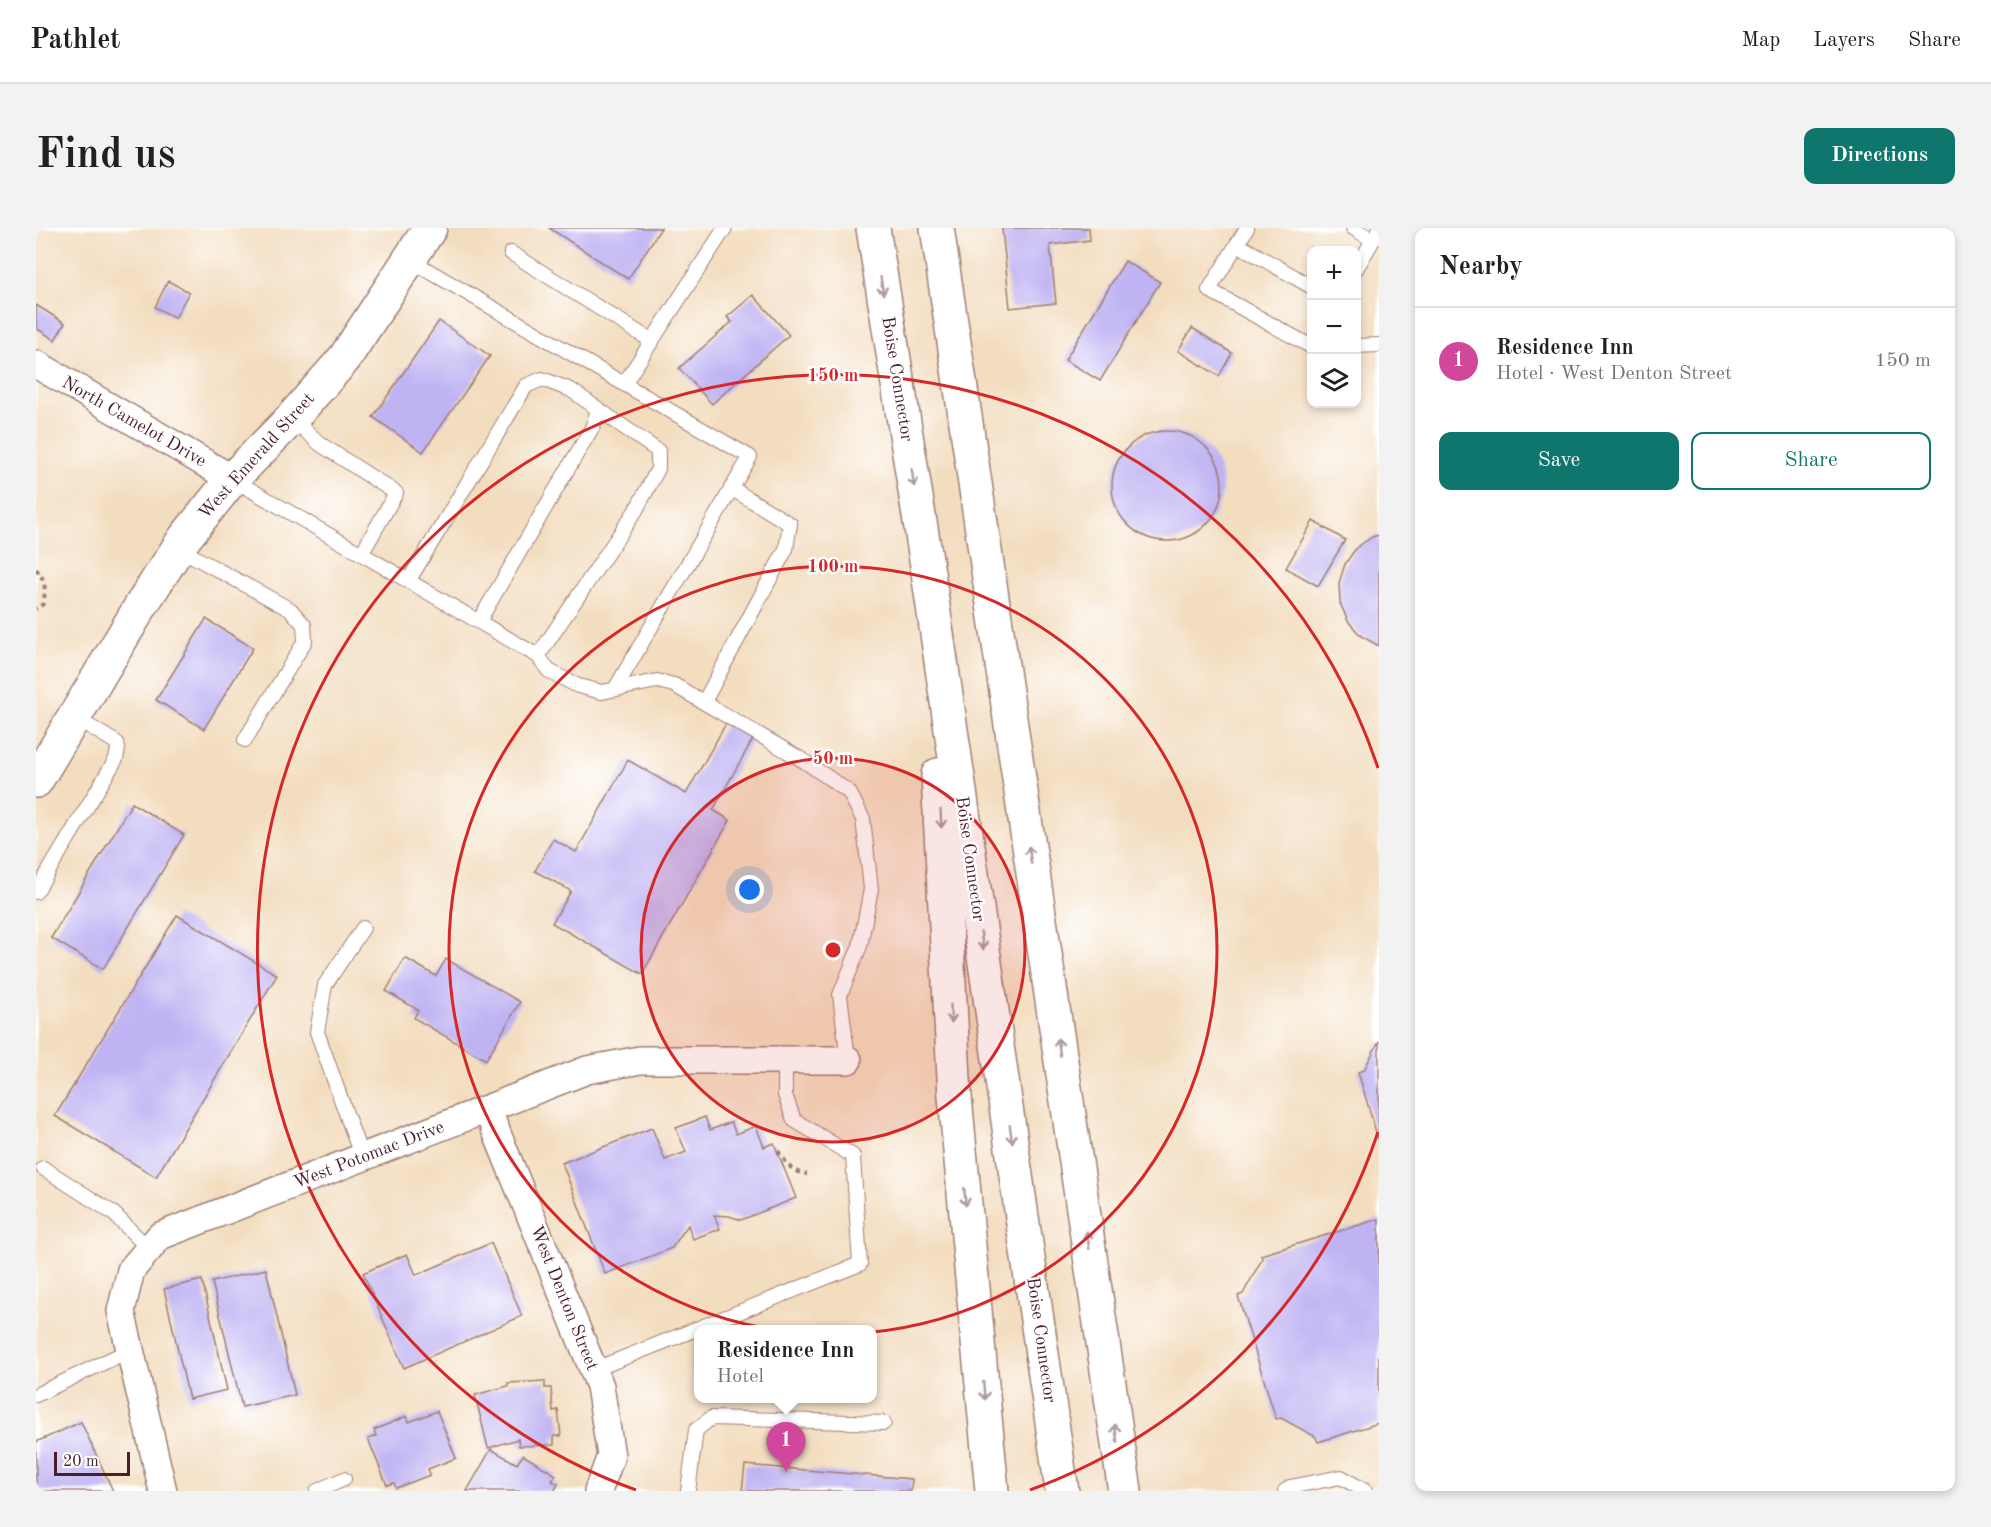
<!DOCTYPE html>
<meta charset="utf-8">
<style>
:root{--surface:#fff;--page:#f2f2f2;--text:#202124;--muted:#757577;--line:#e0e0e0;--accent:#0f766e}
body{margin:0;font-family:"Old Standard TT",serif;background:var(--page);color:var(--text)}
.controls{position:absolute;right:18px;top:18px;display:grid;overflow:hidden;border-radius:12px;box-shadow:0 3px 9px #0003}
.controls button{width:54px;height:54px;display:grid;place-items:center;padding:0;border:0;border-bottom:2px solid var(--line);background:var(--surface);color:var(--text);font:30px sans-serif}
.scale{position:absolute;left:18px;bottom:15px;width:76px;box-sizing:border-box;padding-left:6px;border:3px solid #4a1f2b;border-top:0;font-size:16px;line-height:21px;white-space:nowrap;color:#4a1f2b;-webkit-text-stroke:4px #fff;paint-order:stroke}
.you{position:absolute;left:714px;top:662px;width:21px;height:21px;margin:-15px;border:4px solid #fff;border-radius:50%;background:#1a73e8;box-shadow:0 0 0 9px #1a73e833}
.badge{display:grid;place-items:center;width:39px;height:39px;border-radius:50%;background:var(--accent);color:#fff;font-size:20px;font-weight:700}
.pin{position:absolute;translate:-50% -50px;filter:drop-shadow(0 2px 3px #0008)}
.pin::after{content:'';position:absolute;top:32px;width:21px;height:18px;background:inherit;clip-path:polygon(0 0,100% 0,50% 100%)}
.popup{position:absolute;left:658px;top:1097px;width:183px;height:78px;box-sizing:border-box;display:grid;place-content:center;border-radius:12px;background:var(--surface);filter:drop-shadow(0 2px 4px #0005);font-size:20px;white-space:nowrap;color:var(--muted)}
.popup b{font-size:22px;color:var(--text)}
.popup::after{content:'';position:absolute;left:50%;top:100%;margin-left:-12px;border:12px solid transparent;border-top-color:var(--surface)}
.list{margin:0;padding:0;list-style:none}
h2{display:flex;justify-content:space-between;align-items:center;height:78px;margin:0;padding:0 24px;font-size:26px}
h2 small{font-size:20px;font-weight:400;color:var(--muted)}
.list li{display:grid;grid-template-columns:39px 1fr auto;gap:18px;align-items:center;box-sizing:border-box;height:108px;padding:0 24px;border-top:2px solid var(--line)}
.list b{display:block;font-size:22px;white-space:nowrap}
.list p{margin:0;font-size:20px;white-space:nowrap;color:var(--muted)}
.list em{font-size:20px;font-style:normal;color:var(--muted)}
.actions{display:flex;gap:12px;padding:18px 24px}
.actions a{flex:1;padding:14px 0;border:2px solid var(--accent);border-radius:12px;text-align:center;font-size:21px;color:var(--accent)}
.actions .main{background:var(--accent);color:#fff}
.icon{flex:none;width:33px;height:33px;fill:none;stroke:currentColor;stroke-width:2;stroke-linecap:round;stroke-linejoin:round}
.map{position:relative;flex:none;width:1343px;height:1263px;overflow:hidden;border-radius:12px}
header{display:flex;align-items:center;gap:36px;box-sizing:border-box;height:84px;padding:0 30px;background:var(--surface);border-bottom:2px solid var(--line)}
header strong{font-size:28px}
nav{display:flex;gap:33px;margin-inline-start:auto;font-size:21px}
.intro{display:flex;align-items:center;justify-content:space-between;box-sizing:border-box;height:144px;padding:0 36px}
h1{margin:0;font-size:42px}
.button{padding:15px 27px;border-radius:12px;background:var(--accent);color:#fff;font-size:21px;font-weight:700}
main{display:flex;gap:36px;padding:0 36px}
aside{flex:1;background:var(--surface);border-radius:12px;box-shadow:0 3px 9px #0003}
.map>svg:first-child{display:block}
</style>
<header>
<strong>Pathlet</strong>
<nav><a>Map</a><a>Layers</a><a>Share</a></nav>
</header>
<div class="intro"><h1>Find us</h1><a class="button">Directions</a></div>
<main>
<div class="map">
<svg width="1343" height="1263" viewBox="0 0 1343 1263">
<rect width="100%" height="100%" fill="#fff"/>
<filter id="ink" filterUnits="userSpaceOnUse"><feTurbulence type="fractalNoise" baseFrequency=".0167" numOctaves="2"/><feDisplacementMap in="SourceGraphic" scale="12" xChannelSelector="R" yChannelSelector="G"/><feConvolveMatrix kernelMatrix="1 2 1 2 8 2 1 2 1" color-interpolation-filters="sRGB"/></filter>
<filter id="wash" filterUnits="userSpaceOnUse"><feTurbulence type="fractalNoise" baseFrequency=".008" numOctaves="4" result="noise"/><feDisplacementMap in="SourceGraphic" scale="24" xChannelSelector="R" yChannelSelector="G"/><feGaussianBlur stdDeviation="1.35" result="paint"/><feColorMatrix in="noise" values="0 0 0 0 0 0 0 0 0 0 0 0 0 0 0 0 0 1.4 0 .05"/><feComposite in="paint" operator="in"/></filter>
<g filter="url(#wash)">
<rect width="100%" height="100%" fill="#f3ddbf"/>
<g id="blocks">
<g fill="#bfb3f3">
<path d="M513,0H625L592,51Z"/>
<path d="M966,0H1053L1054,12L1014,17L1020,75L974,80Z"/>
<path d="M1089,33L1124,54L1064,153L1029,132Z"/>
<path d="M132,53L153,64L139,90L119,79Z"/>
<path d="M717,67L753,107L676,176L643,140L696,94L691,89Z"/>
<path d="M0,77L29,95L19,112L0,100Z"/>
<path d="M403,93L454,128L387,224L337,189Z"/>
<path d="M1156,100L1196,125L1183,148L1142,123Z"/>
<circle cx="1131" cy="258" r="55"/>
<path d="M1277,293L1309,312L1282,358L1250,340Z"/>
<path d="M1343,307V418L1325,408L1312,393L1304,375L1303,355L1309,336L1320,320L1336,309Z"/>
<path d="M170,391L217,420L168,501L120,472Z"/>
<path d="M691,494L718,509L677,582L694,592L606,746L516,695L535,663L499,643L517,611L540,624L592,532L650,566Z"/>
<path d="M96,575L148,607L67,741L15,710Z"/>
<path d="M141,687L241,747L120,949L19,888Z"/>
<path d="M369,730L400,748L410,731L484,774L450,832L378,790L382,782L350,763Z"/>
<path d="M1343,813V910L1342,911L1322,844L1328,842Z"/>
<path d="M669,889L674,902L695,894L700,906L720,898L728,919L738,915L760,970L705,992L693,988L678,987L684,1001L657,1011L652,997L636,1020L569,1046L526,935L616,900L629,932L650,924L640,900Z"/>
<path d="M1343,991V1195L1282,1214L1280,1209L1245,1190L1240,1191L1202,1068L1207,1066L1226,1031L1225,1027Z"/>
<path d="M455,1015L486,1088L368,1140L327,1045L371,1026L380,1047Z"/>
<path d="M230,1041L259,1167L206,1179L176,1054Z"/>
<path d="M166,1052L191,1162L153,1171L128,1061Z"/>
<path d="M509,1153V1160H515L517,1183L522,1182L525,1208H518V1217L483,1218L482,1211L452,1220L439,1167L472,1158V1155Z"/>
<path d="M401,1183L420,1230L392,1241L394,1247L360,1260L358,1255L351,1257L332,1211L340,1208L338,1202L371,1188L373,1194Z"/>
<path d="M45,1194L77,1263H0V1214Z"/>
<path d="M455,1221L481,1236L487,1227L520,1247L516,1253L522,1256L518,1263H431Z"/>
<path d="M709,1237L876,1251L875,1263H706Z"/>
</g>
</g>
</g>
<g filter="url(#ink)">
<use href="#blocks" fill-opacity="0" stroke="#9e7e75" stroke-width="1.5"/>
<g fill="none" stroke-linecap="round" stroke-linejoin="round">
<defs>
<g id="service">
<path d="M1211,0L1173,62L1276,119"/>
<path d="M1317,0L1337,12"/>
<path d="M1201,16L1276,59"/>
<path d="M475,25L616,113"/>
<path d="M374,32L714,229L579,461"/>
<path d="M1320,41L1343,2"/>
<path d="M1320,118L1343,117"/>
<path d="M588,156L689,0"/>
<path d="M256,190L284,216L360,265L326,325"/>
<path d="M196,251L502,428L513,443L542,458L566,464L621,453L638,457L768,533L813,564L827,591L835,661L824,718L804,767L812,832"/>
<path d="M142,320L255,382L268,397L269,413L209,512"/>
<path d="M373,352L490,158L506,151L535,162L562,181L557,198L443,393"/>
<path d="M502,428L600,282L622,241V223L562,181"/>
<path d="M668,474L750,321L754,296L695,260"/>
<path d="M0,664L80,531L82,521L81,515L38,489"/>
<path d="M326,930L281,804L289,757L327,700"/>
<path d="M7,940L77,985L113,1021"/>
<path d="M557,1142L824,1036L817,928L758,892L749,867V832"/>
<path d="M0,1167L94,1122"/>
<path d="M281,1263L308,1251"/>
<path d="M652,1263L660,1202L675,1190L848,1195"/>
<path d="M1249,1263L1254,1259L1305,1249L1329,1263"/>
</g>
<g id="minor">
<path d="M0,136L196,251"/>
<path d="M451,881L564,1158L575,1228L562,1263"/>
<path d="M127,1263L85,1083L95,1042L124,1008L551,842L604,832H812"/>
</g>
<path id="secondary" d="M0,553L106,376L148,311L196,251L256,190L308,131L394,0"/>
<g id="motorway">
<path d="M837,0L892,344L1026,1263"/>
<path d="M901,0L1089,1263"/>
<path d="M902,547L919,869L956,1263"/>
</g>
</defs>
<use href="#service" stroke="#9e7e75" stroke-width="16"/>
<use href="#minor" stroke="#9e7e75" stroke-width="30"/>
<use href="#secondary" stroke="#9e7e75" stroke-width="36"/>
<use href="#motorway" stroke="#9e7e75" stroke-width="36"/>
<g stroke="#9e7e75" stroke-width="4" stroke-dasharray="4.5 4.5" stroke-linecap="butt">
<path d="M0,341C10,352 10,362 7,376L0,381"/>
<path d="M742,923C749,933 757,946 771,946"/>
</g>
<use href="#service" stroke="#fff" stroke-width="14"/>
<use href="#minor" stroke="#fff" stroke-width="27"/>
<use href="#secondary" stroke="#fff" stroke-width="33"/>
<use href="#motorway" stroke="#fff" stroke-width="33"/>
</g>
<defs><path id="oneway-shaft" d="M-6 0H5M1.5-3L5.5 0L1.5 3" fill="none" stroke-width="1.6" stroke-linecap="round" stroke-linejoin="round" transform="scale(1.5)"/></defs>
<g stroke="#ae9aa0">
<use href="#oneway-shaft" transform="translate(846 58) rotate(81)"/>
<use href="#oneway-shaft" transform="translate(877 250) rotate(81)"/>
<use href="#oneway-shaft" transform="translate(905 591) rotate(87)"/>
<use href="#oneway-shaft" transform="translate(994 627) rotate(-98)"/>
<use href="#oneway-shaft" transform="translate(946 713) rotate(82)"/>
<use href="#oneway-shaft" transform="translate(915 786) rotate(87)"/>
<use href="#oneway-shaft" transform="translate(1023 819) rotate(-98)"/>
<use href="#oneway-shaft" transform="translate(975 906) rotate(82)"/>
<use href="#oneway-shaft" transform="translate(929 969) rotate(85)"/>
<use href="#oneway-shaft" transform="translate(1052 1012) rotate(-98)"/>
<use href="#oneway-shaft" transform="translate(948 1163) rotate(85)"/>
<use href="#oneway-shaft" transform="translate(1080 1205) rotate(-98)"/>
</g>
</g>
<circle cx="797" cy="722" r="192" fill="#d62828" fill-opacity=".12"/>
<g fill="none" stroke="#d62828" stroke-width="3">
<circle cx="797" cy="722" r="192"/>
<circle cx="797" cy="722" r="384"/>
<path d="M1342 904A575 575 0 0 1 994 1262M600 1262A575 575 0 1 1 1342 540"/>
</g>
<g text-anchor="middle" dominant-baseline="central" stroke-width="5" stroke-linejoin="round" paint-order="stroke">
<g font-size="18" fill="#4a1f2b" stroke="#fff">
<text transform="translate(861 151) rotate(81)">Boise Connector</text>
<text transform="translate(98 194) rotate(30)">North Camelot Drive</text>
<text transform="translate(221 228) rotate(-48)">West Emerald Street</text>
<text transform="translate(934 631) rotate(82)">Boise Connector</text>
<text transform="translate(333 927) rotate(-21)">West Potomac Drive</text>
<text transform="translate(528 1070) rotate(68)">West Denton Street</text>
<text transform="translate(1005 1112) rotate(82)">Boise Connector</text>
</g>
</g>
<circle cx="797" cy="722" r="9" fill="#d62828" stroke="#fff" stroke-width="3"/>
<g font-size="18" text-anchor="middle" font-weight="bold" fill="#d62828" stroke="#fff" stroke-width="5" stroke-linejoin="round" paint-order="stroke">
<text x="797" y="153">150 m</text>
<text x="797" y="344">100 m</text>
<text x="797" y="536">50 m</text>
</g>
</svg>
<div class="controls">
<button>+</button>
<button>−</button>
<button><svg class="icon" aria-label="layers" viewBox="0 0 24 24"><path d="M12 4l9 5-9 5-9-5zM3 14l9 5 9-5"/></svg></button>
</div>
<div class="scale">20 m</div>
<div class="you"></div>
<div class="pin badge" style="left:750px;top:1244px;background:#d1479c">1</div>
<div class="popup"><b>Residence Inn</b>Hotel</div>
</div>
<aside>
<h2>Nearby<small></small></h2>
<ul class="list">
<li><span class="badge" style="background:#d1479c">1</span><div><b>Residence Inn</b><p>Hotel · West Denton Street</p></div><em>150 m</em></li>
</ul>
<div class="actions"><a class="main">Save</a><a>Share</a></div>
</aside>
</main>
